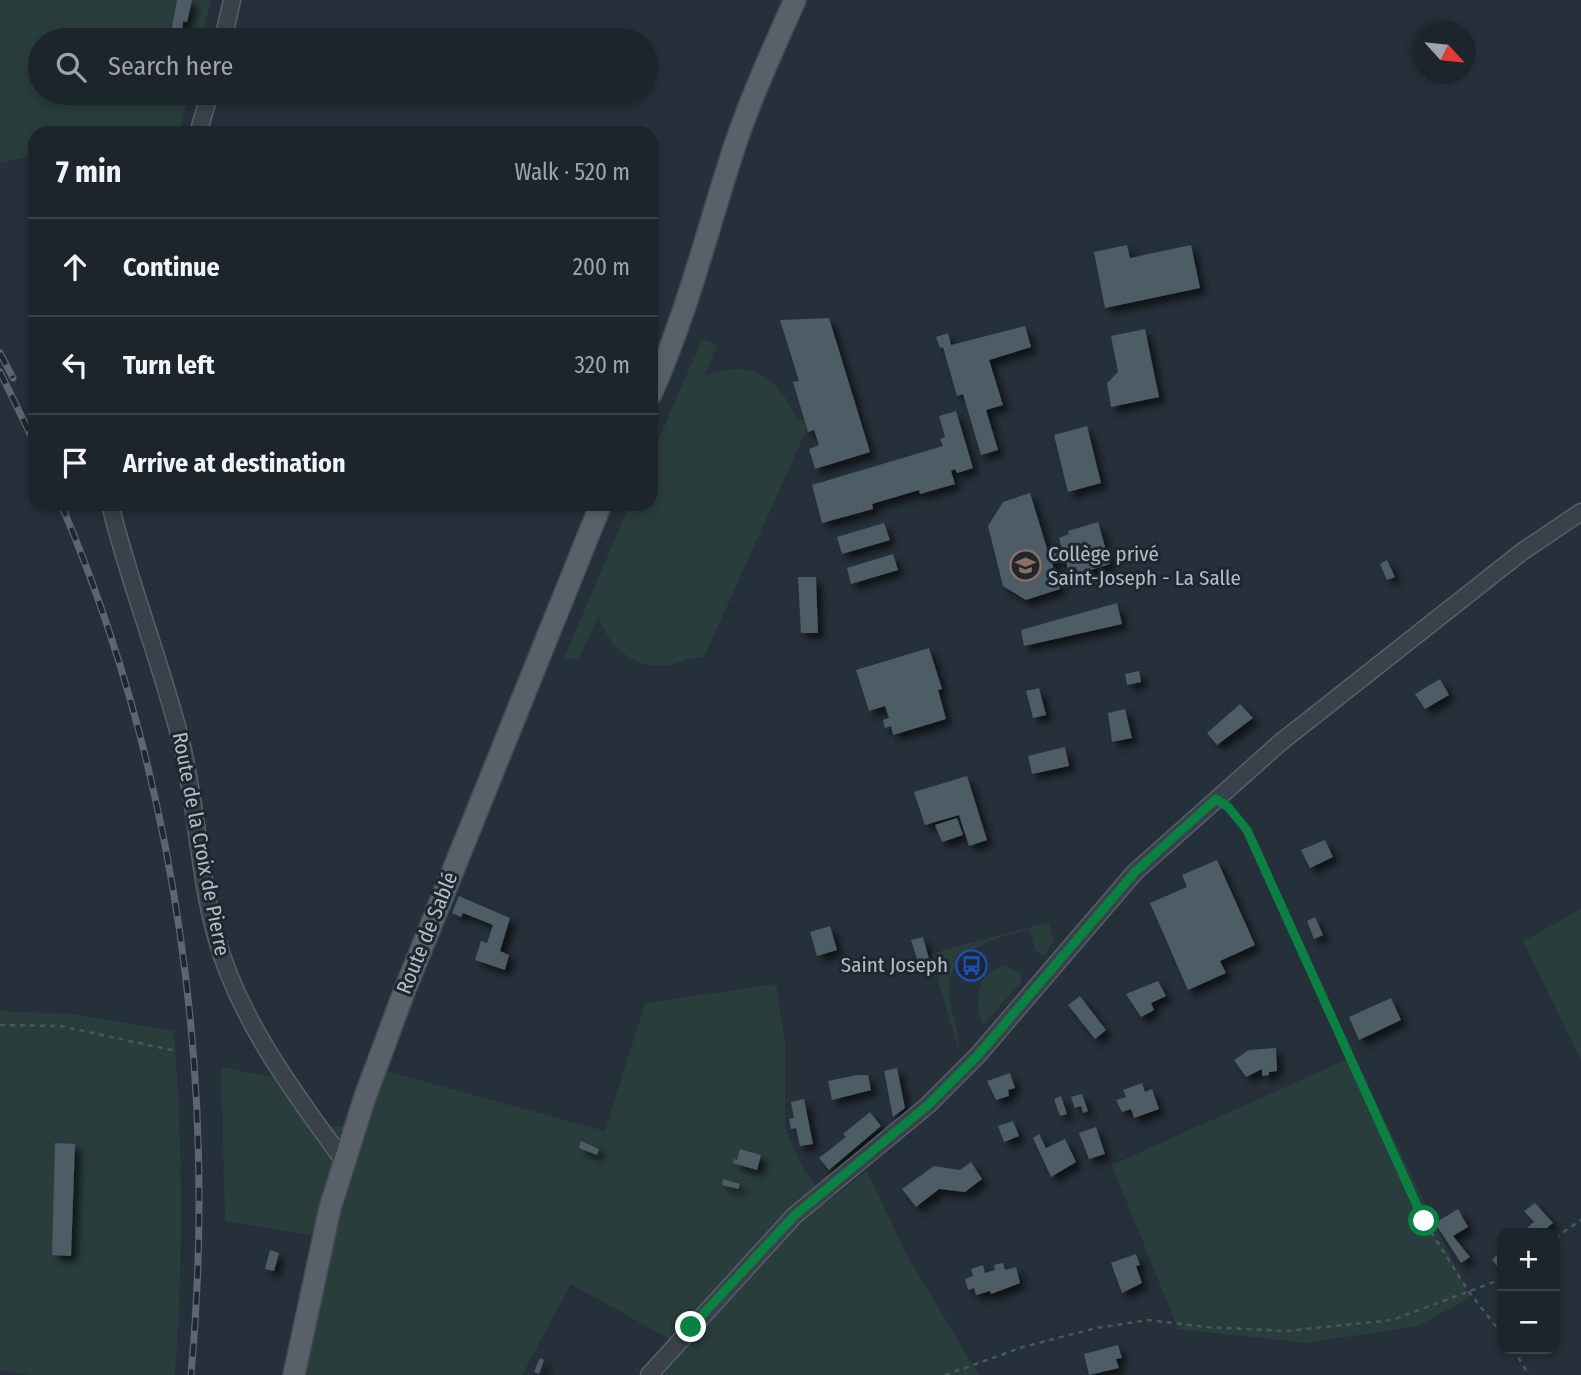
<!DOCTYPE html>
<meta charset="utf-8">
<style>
:root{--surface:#1c242c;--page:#293038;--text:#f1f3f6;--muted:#a0a4a9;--line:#3a4148}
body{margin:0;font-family:"Fira Sans Condensed",sans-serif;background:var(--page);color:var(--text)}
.controls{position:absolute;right:21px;bottom:21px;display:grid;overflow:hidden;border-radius:14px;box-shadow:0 4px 10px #0003}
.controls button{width:63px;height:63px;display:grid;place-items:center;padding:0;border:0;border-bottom:2px solid var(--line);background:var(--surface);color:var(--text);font:35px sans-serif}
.compass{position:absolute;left:1413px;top:21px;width:63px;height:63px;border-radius:50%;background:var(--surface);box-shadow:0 4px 10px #0003;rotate:117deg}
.stop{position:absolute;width:21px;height:21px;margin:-16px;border:5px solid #0b8043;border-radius:50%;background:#fff}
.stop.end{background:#0b8043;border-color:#fff;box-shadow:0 2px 7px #0008}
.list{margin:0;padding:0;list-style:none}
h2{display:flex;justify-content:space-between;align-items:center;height:91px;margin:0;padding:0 28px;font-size:30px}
h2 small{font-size:23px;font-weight:400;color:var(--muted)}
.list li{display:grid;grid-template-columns:46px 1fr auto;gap:21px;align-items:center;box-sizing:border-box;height:98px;padding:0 28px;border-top:2px solid var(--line)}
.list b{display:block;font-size:26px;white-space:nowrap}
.list em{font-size:23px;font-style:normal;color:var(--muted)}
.icon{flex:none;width:38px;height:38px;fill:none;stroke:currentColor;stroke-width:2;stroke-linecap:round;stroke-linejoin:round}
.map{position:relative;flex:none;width:1581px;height:1375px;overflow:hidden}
.search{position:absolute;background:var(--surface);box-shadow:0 4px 10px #0003;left:28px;top:28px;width:630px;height:77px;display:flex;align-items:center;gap:18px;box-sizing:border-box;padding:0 24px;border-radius:38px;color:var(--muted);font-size:26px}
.panel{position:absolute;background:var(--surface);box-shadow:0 4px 10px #0003;left:28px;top:126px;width:630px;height:385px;border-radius:21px}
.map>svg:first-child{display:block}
</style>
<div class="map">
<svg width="1581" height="1375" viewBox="0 0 1581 1375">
<defs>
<filter id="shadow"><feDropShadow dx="6" dy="6" stdDeviation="3.5" flood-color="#0009"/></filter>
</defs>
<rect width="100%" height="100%" fill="#26303a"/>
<g fill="#293d3c">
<path d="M0,0H211L201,40H40V93H189L179,133H35V155L0,163Z"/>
<path d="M702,339L717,345L704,376C752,359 776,374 797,419L810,422L704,657C688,657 677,665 662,666C629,666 608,644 598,616L579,659L564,658L630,504H651V457Z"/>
<path d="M1581,909V1060L1523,941Z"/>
<path d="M1049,922L1054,942L1043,956L1036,951L1029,929C987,942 940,950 951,1007C954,1022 960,1034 959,1050L930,954Z"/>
<path d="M1004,965L1021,973V983L983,1024C973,999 975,976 1004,965Z"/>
<path d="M776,984L785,1043V1129L804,1170L827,1202L867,1171L908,1258L979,1375H649L675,1342L571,1284L522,1375H294L316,1236L225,1221L221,1067L300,1082L327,1125L342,1127L364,1065L605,1131L645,1003Z"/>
<path d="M0,1011L71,1014L174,1031C183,1146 183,1260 175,1375H32L0,1370Z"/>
<path d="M1354,1056L1470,1297L1418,1326L1307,1343L1178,1329L1112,1165Z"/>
</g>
<g fill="#4e5b65" filter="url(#shadow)">
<path d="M177,0H192L187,22L183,21L182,30L172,28Z"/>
<path d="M1127,245L1130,258L1191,245L1200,288L1105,308L1094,252Z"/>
<path d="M829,318L870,452L815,469L809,449L819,445L814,430L808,432L793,382L799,381L780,320Z"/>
<path d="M1025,326L1031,347L989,360L1003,405L986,410L998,450L981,455L963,394L957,396L943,347L940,348L936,337L948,333L951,345Z"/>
<path d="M1145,329L1159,397L1111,407L1107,383L1118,372L1111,336Z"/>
<path d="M956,411L973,468L957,473L955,469L951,471L955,484L920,494L919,490L872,504L873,509L822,523L812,485L943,446L940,439L945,437L939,416Z"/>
<path d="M1087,426L1101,483L1068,492L1054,435Z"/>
<path d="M1030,493L1049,555L1063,551L1059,538L1069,534L1068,531L1098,522L1110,564L1078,574L1076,567L1068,569L1065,559L1052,563L1060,589L1026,600L1003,586L988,526L1003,502Z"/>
<path d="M884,523L890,540L842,554L837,537Z"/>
<path d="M893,554L898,570L851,584L847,568Z"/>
<path d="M1387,560L1395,577L1387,580L1380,564Z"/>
<path d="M798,577H816L818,633H801Z"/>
<path d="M1117,603L1122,624L1024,646L1021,630Z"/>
<path d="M929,648L942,689L938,690L946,719L893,735L891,726L885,728L883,720L889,718L885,706L869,711L856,670Z"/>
<path d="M1139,671L1141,682L1127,685L1125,674Z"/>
<path d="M1440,679L1449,695L1425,709L1415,694Z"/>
<path d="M1039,688L1046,715L1033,718L1026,691Z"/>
<path d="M1240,704L1253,718L1217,745L1207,733Z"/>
<path d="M1125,709L1132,738L1112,742L1108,713Z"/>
<path d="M1065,747L1069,766L1032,774L1028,756Z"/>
<path d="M967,776L987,840L969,846L959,815L925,825L914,792Z"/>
<path d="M957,818L963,835L942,842L935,825Z"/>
<path d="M1325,840L1333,857L1310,868L1301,850Z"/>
<path d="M1217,860L1255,945L1220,961L1226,973L1188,990L1150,903L1187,887L1182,875Z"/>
<path d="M459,896L510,918L500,951L509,955L505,970L475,960L481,941L487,943L493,925L463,913L461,917L452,913Z"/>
<path d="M1315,917L1323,935L1314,939L1307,921Z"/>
<path d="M830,926L837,950L817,956L810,932Z"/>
<path d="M923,937L929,959L918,962L911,940Z"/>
<path d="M1158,981L1166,996L1151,1003L1154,1010L1141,1017L1126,994Z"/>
<path d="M1080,996L1106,1030L1095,1039L1068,1005Z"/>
<path d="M1391,998L1401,1020L1359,1040L1349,1017Z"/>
<path d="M1276,1048L1277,1071L1269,1072V1075L1262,1076V1069L1246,1077L1234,1060L1249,1050Z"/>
<path d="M897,1068L905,1108L893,1117L884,1071Z"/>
<path d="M1010,1073L1015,1088L1008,1090L1009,1096L996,1100L987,1081Z"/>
<path d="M857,1075H868L871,1090L832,1100L828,1081Z"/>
<path d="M1142,1083L1145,1092L1152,1089L1159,1109L1134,1118L1131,1109L1122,1112L1116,1100L1126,1097L1123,1090Z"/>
<path d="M1082,1094L1088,1111L1083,1113L1081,1106L1075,1108L1071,1097Z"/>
<path d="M1061,1096L1067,1114L1060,1116L1054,1099Z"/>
<path d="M804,1099L813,1144L800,1146L796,1128L791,1129L789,1119L794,1118L791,1102Z"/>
<path d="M870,1112L881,1126L829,1170L819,1158L846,1137L843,1134Z"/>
<path d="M1013,1121L1019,1136L1004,1142L998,1126Z"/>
<path d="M1096,1127L1105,1154L1089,1159L1079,1133Z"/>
<path d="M1039,1134L1046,1148L1065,1139L1076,1162L1051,1177L1033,1138Z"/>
<path d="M581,1141L599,1149L597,1155L579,1148Z"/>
<path d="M55,1143L75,1144L71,1256L52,1255Z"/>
<path d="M740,1149L761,1155L757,1170L733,1163L734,1159L737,1160Z"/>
<path d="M971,1162L982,1179L965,1192L939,1189L916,1207L902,1189L934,1166L960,1170Z"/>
<path d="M723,1179L740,1184L738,1189L722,1185Z"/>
<path d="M1535,1203L1553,1223L1541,1233H1521L1534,1222L1524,1211Z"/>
<path d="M1458,1209L1468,1227L1453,1236L1470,1257L1461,1263L1435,1223Z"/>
<path d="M270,1250L279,1253L274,1271L265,1269Z"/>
<path d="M1502,1250V1267L1500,1269L1492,1260Z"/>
<path d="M1136,1254L1140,1265L1136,1266L1142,1283L1122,1293L1111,1263Z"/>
<path d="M1003,1263L1005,1270L1016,1267L1020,1283L991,1294L990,1291L976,1295L974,1288L968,1290L965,1279L973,1276L971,1269L983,1265L985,1273L995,1270L994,1265Z"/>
<path d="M1118,1345L1122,1358L1116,1359L1119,1368L1089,1375L1084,1354Z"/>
<path d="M540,1358L544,1360L539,1374L534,1372Z"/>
</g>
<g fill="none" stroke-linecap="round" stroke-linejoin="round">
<defs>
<g id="minor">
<path d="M223,40L232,0"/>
<path d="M198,133L210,93"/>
<path d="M110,504C129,583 160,659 180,738C197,803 198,871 216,936C238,1018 294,1093 344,1161"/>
<path d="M649,1375L794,1216L928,1105L978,1055L1135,872L1281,742L1523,551L1581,512"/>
</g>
<g id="major">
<path d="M651,394C687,314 707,231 734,148C751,97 773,49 795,0"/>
<path d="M294,1375L330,1208L365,1097L404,992L601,504"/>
</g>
</defs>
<use href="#minor" stroke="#576068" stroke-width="19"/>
<use href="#major" stroke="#424b53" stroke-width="24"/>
<g stroke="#48595a" stroke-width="2.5" stroke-dasharray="5 5" stroke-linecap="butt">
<path d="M1229,809L1247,830L1424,1221L1469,1292L1502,1334"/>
<path d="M0,1025L61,1026L176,1051"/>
<path d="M1555,1238L1581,1220"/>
<path d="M1513,1349L1529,1375"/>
<path d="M945,1375L1023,1347L1096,1328L1148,1320L1206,1327L1286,1331L1392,1320L1502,1279"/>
</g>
<use href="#minor" stroke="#39424b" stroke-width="16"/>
<use href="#major" stroke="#58616a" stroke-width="21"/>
<defs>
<g id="rail">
<path d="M0,353L13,378"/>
<path d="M0,372L35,444"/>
<path d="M61,504C177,776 218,1081 191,1375"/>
</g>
</defs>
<use href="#rail" stroke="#5c6671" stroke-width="7"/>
<use href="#rail" stroke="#1e272f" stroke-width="4.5" stroke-dasharray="13" stroke-linecap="butt"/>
</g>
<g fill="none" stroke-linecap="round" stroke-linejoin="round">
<path stroke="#0b8043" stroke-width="9" d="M691,1327L794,1216L928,1105L978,1055L1135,872L1216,799L1228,807L1247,830L1424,1221"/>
</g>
<defs>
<symbol id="school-ring" viewBox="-11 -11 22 22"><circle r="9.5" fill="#1e272f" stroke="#8d6e63" stroke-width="1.5"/><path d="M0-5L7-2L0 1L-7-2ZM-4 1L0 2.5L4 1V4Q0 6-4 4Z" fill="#8d6e63"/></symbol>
<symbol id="bus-ring" viewBox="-11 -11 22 22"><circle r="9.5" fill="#1e272f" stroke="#1a4fb4" stroke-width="1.5"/><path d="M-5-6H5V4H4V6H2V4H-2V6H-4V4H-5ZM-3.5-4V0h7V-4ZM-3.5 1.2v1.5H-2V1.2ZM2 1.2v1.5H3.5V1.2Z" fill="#1a4fb4"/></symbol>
</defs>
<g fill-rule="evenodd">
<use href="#school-ring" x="1008" y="548" width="35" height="35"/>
<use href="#bus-ring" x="954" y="948" width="35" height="35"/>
</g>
<g text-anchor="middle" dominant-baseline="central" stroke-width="6" stroke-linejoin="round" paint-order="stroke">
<g font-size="21" fill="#b5bdc6" stroke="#1e272f" text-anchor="start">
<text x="1048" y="554">Collège privé<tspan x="1048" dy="24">Saint-Joseph - La Salle</tspan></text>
<text x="948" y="965" text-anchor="end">Saint Joseph</text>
</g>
<g font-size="21" fill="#b5bdc6" stroke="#1e272f">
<text transform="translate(201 844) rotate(79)">Route de la Croix de Pierre</text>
<text transform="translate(427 933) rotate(-68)">Route de Sablé</text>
</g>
</g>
</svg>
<div class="controls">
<button>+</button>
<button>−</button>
</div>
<svg class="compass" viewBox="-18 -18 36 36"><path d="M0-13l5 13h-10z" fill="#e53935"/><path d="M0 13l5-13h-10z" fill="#a0a4a9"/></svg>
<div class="stop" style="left:1424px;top:1221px"></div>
<div class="stop end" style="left:691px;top:1327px"></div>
<div class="search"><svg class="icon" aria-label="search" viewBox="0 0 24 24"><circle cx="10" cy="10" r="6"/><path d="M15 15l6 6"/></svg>Search here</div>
<section class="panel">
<h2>7 min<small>Walk · 520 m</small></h2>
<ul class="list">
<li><svg class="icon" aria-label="ahead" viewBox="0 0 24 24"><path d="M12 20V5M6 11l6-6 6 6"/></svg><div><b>Continue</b></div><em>200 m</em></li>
<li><svg class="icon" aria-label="left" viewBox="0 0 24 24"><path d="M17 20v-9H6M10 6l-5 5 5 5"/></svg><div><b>Turn left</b></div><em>320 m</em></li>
<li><svg class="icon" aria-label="arrive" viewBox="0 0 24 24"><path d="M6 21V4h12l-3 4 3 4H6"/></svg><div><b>Arrive at destination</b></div></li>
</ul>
</section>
</div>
